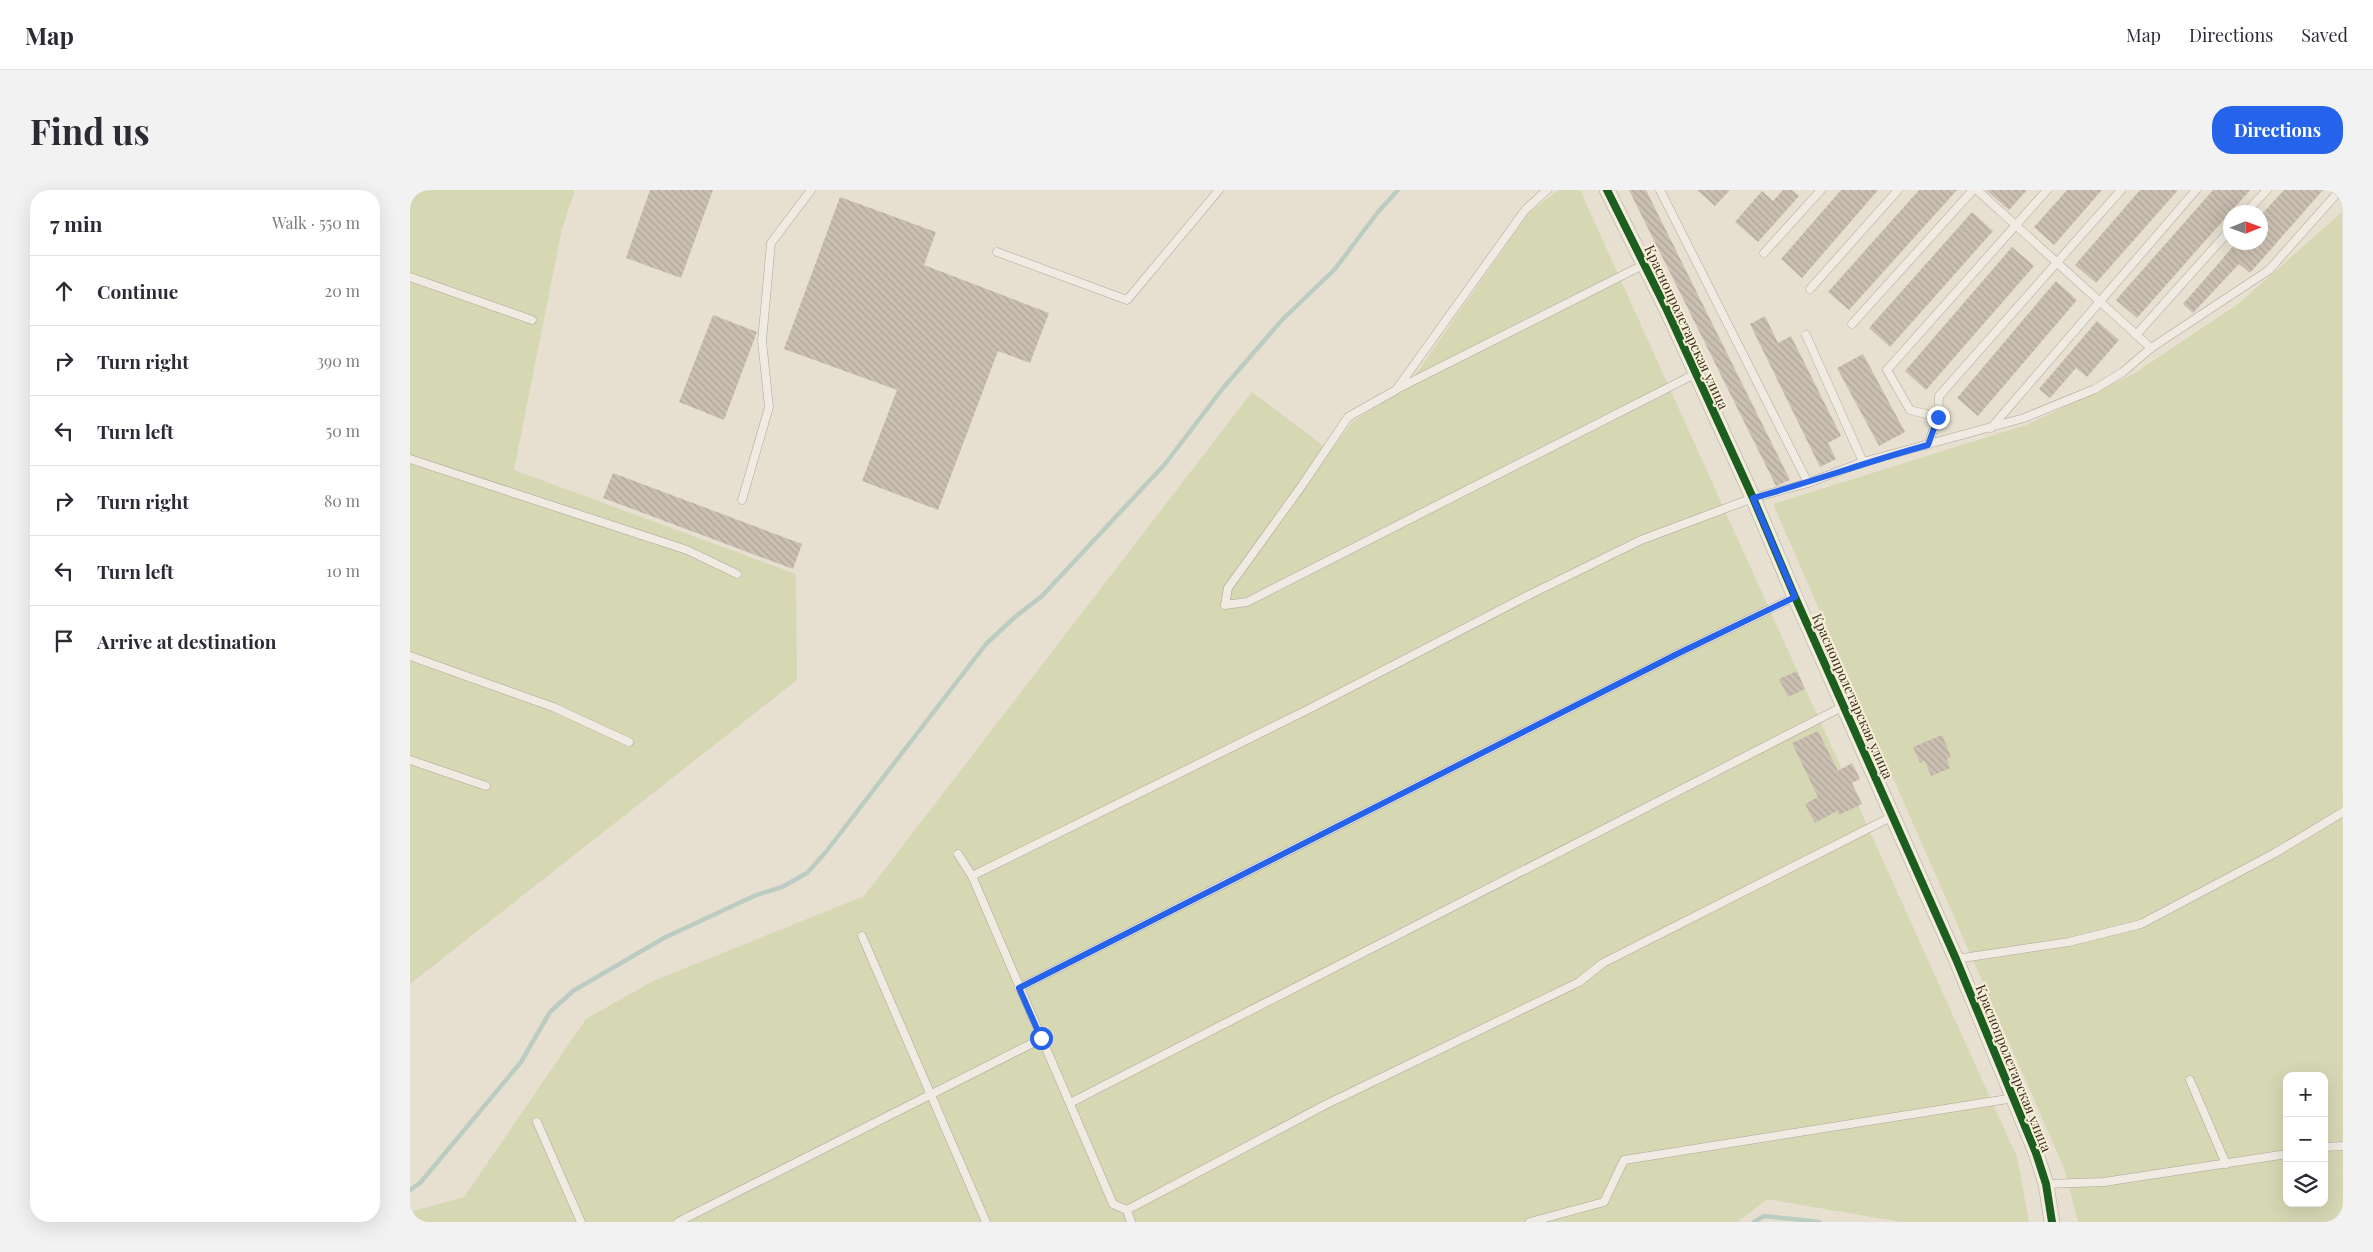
<!DOCTYPE html>
<meta charset="utf-8">
<style>
:root{--surface:#fff;--page:#f2f2f3;--text:#2b2b33;--muted:#7c7c81;--line:#e1e1e2;--accent:#2563eb}
body{margin:0;font-family:"Playfair Display",serif;background:var(--page);color:var(--text)}
.controls{position:absolute;right:15px;bottom:15px;display:grid;overflow:hidden;border-radius:10px;box-shadow:0 5px 20px #0002}
.controls button{width:45px;height:45px;display:grid;place-items:center;padding:0;border:0;border-bottom:1px solid var(--line);background:var(--surface);color:var(--text);font:25px sans-serif}
.compass{position:absolute;left:1813px;top:15px;width:45px;height:45px;border-radius:50%;background:var(--surface);box-shadow:0 5px 20px #0002;rotate:89deg}
.stop{position:absolute;width:15px;height:15px;margin:-11px;border:4px solid #2563eb;border-radius:50%;background:#fff}
.stop.end{background:#2563eb;border-color:#fff;box-shadow:0 1px 5px #0008}
.list{margin:0;padding:0;list-style:none}
h2{display:flex;justify-content:space-between;align-items:center;height:65px;margin:0;padding:0 20px;font-size:21px}
h2 small{font-size:16px;font-weight:400;color:var(--muted)}
.list li{display:grid;grid-template-columns:32px 1fr auto;gap:15px;align-items:center;box-sizing:border-box;height:70px;padding:0 20px;border-top:1px solid var(--line)}
.list b{display:block;font-size:19px;white-space:nowrap}
.list em{font-size:16px;font-style:normal;color:var(--muted)}
.icon{flex:none;width:28px;height:28px;fill:none;stroke:currentColor;stroke-width:2;stroke-linecap:round;stroke-linejoin:round}
.map{position:relative;flex:none;width:1933px;height:1032px;overflow:hidden;border-radius:20px}
header{display:flex;align-items:center;gap:30px;box-sizing:border-box;height:70px;padding:0 25px;background:var(--surface);border-bottom:1px solid var(--line)}
header strong{font-size:24px}
nav{display:flex;gap:28px;margin-inline-start:auto;font-size:18px}
.intro{display:flex;align-items:center;justify-content:space-between;box-sizing:border-box;height:120px;padding:0 30px}
h1{margin:0;font-size:35px}
.button{padding:12px 22px;border-radius:20px;background:var(--accent);color:#fff;font-size:18px;font-weight:700}
main{display:flex;gap:30px;padding:0 30px}
aside{flex:1;background:var(--surface);border-radius:20px;box-shadow:0 5px 20px #0002}
.map>svg:first-child{display:block}
</style>
<header>
<strong>Map</strong>
<nav><a>Map</a><a>Directions</a><a>Saved</a></nav>
</header>
<div class="intro"><h1>Find us</h1><a class="button">Directions</a></div>
<main>
<aside>
<h2>7 min<small>Walk · 550 m</small></h2>
<ul class="list">
<li><svg class="icon" aria-label="ahead" viewBox="0 0 24 24"><path d="M12 20V5M6 11l6-6 6 6"/></svg><div><b>Continue</b></div><em>20 m</em></li>
<li><svg class="icon" aria-label="right" viewBox="0 0 24 24"><path d="M7 20v-9h11M14 6l5 5-5 5"/></svg><div><b>Turn right</b></div><em>390 m</em></li>
<li><svg class="icon" aria-label="left" viewBox="0 0 24 24"><path d="M17 20v-9H6M10 6l-5 5 5 5"/></svg><div><b>Turn left</b></div><em>50 m</em></li>
<li><svg class="icon" aria-label="right" viewBox="0 0 24 24"><path d="M7 20v-9h11M14 6l5 5-5 5"/></svg><div><b>Turn right</b></div><em>80 m</em></li>
<li><svg class="icon" aria-label="left" viewBox="0 0 24 24"><path d="M17 20v-9H6M10 6l-5 5 5 5"/></svg><div><b>Turn left</b></div><em>10 m</em></li>
<li><svg class="icon" aria-label="arrive" viewBox="0 0 24 24"><path d="M6 21V4h12l-3 4 3 4H6"/></svg><div><b>Arrive at destination</b></div></li>
</ul>
</aside>
<div class="map">
<svg width="1933" height="1032" viewBox="0 0 1933 1032">
<defs>
<pattern id="building-back-hatch" width="6" height="6" patternUnits="userSpaceOnUse" patternTransform="scale(1.25)"><rect width="6" height="6" fill="#cbbfb2"/><path d="M-1 5l2 2M0 0l6 6M5-1l2 2" fill="none" stroke="#afa499"/></pattern>
</defs>
<rect width="100%" height="100%" fill="#e7e0d1"/>
<g fill="#d6d7b3" fill-rule="evenodd">
<path d="M0,0H165L152,39L104,280L386,384L387,490L0,794Z"/>
<path d="M1149,0H1170L1607,967L1619,1032H1491L1357,1009L1328,1032H0V1022L54,1007L176,829L243,791L454,706L842,202L920,261L943,231L996,198L1119,22Z"/>
<path d="M1932,22L1933,1032H1668L1654,978L1363,314L1616,235L1725,183L1828,114ZM1877,886H1914V1013H1877Z"/>
</g>
<g fill="none" stroke-linecap="round" stroke-linejoin="round">
<g stroke="#bcccc2" stroke-width="4.5">
<path d="M0,1000L10,993L111,872L140,822L163,801L254,748L346,705L372,697L397,683L415,663L576,454L605,427L632,406L755,274L813,198L872,130L925,79L968,22L988,0"/>
<path d="M1344,1032L1354,1026L1409,1032"/>
</g>
</g>
<g fill="url(#building-back-hatch)">
<path d="M240,0H303L271,88L216,68Z"/>
<path d="M1219,0H1236L1380,290L1366,296Z"/>
<path d="M1287,0H1320L1305,16Z"/>
<path d="M1373,0H1382L1389,6L1348,52L1325,32L1352,1L1363,11Z"/>
<path d="M1431,0H1468L1392,88L1371,69Z"/>
<path d="M1509,0H1547L1439,120L1418,102Z"/>
<path d="M1576,0H1617L1599,20Z"/>
<path d="M1657,0H1692L1644,55L1624,37Z"/>
<path d="M1730,0H1768L1686,93L1665,75Z"/>
<path d="M1803,0H1840L1727,128L1706,110Z"/>
<path d="M1874,0H1913L1840,83L1829,74L1783,123L1773,114L1827,52H1850V26Z"/>
<path d="M430,7L526,42L514,75L639,123L620,173L588,161L528,320L452,291L487,200L374,159Z"/>
<path d="M1562,22L1583,41L1480,157L1459,138Z"/>
<path d="M1602,57L1624,76L1516,200L1495,181Z"/>
<path d="M1646,91L1667,110L1568,226L1547,208Z"/>
<path d="M303,125L347,142L314,230L269,212Z"/>
<path d="M1355,126L1368,153L1381,146L1431,246L1418,253L1426,269L1410,277L1340,134Z"/>
<path d="M1687,131L1709,150L1677,187L1666,178L1640,208L1629,199Z"/>
<path d="M1453,164L1495,242L1469,256L1427,178Z"/>
<path d="M203,283L392,354L383,379L193,308Z"/>
<path d="M1387,481L1395,499L1378,507L1369,489Z"/>
<path d="M1408,541L1428,581L1442,573L1450,589L1442,593L1452,614L1429,625L1427,621L1405,633L1395,614L1408,607L1382,553Z"/>
<path d="M1532,545L1541,567L1537,569L1540,578L1521,586L1515,571L1510,573L1503,557Z"/>
</g>
<g fill="none" stroke-linecap="round" stroke-linejoin="round">
<defs>
<g id="service">
<path d="M1137,0L1115,20L986,200L938,227L893,294L818,398L815,415L837,412L1285,184"/>
<path d="M1250,0L1398,293"/>
<path d="M1567,0L1741,158"/>
<path d="M1836,22L1857,0"/>
<path d="M587,62L717,110L809,0"/>
<path d="M1354,63L1411,0"/>
<path d="M0,87L122,130"/>
<path d="M1400,99L1488,0"/>
<path d="M1442,134L1563,0"/>
<path d="M1396,145L1453,272"/>
<path d="M1726,145L1820,40"/>
<path d="M987,199L1235,74"/>
<path d="M1528,227L1500,220L1477,180L1637,0"/>
<path d="M1581,238L1786,0"/>
<path d="M1518,255L1528,227L1529,206L1711,0"/>
<path d="M0,269L277,360L327,384"/>
<path d="M332,310L359,217L352,151L361,53L401,0"/>
<path d="M0,466L143,517L219,552"/>
<path d="M0,570L76,596"/>
<path d="M548,664L562,686L703,1014L717,1020L721,1032"/>
<path d="M562,686L899,519L1121,404L1231,350L1343,308L1398,293L1453,272L1614,228L1685,199L1713,182L1741,158L1859,80L1930,0"/>
<path d="M452,746L576,1032"/>
<path d="M1546,769L1659,752L1731,734L1865,663L1933,622"/>
<path d="M609,798L1269,463L1385,407"/>
<path d="M1780,890L1816,974"/>
<path d="M660,913L1434,516"/>
<path d="M127,932L171,1032"/>
<path d="M1914,957L1933,956"/>
<path d="M1636,994L1694,992L1877,964"/>
<path d="M717,1020L915,915L1169,792L1193,773L1483,626"/>
<path d="M268,1032L631,849"/>
<path d="M1120,1032L1194,1012L1214,970L1604,908"/>
</g>
<path id="minor" d="M1197,0L1257,120L1343,308L1385,407L1546,769L1626,963L1636,994L1642,1032"/>
</defs>
<use href="#service" stroke="#ada599" stroke-width="9"/>
<use href="#minor" stroke="#ada599" stroke-width="16"/>
<use href="#service" stroke="#efebe3" stroke-width="8"/>
<use href="#minor" stroke="#efebe3" stroke-width="15"/>
<defs>
<path id="cycleway" d="M1197,0L1257,120L1343,308L1385,407L1546,769L1626,963L1636,994L1642,1032"/>
</defs>
<use href="#cycleway" stroke="#f7eed8" stroke-width="11"/>
<use href="#cycleway" stroke="#1b5e20" stroke-width="8"/>
</g>
<g fill="none" stroke-linecap="round" stroke-linejoin="round">
<path stroke="#2563eb" stroke-width="6" d="M631,848L609,798L1269,463L1385,407L1343,308C1402,292 1459,271 1518,255L1528,227"/>
</g>
<g text-anchor="middle" dominant-baseline="central" stroke-width="4" stroke-linejoin="round" paint-order="stroke">
<g font-size="14" fill="#3d2e20" stroke="#f7eed8">
<text transform="translate(1277 137) rotate(65)">Краснопролетарская улица</text>
<text transform="translate(1443 506) rotate(66)">Краснопролетарская улица</text>
<text transform="translate(1604 878) rotate(68)">Краснопролетарская улица</text>
</g>
</g>
</svg>
<div class="controls">
<button>+</button>
<button>−</button>
<button><svg class="icon" aria-label="layers" viewBox="0 0 24 24"><path d="M12 4l9 5-9 5-9-5zM3 14l9 5 9-5"/></svg></button>
</div>
<svg class="compass" viewBox="-18 -18 36 36"><path d="M0-13l5 13h-10z" fill="#e53935"/><path d="M0 13l5-13h-10z" fill="#7c7c81"/></svg>
<div class="stop" style="left:631px;top:848px"></div>
<div class="stop end" style="left:1528px;top:227px"></div>
</div>
</main>
